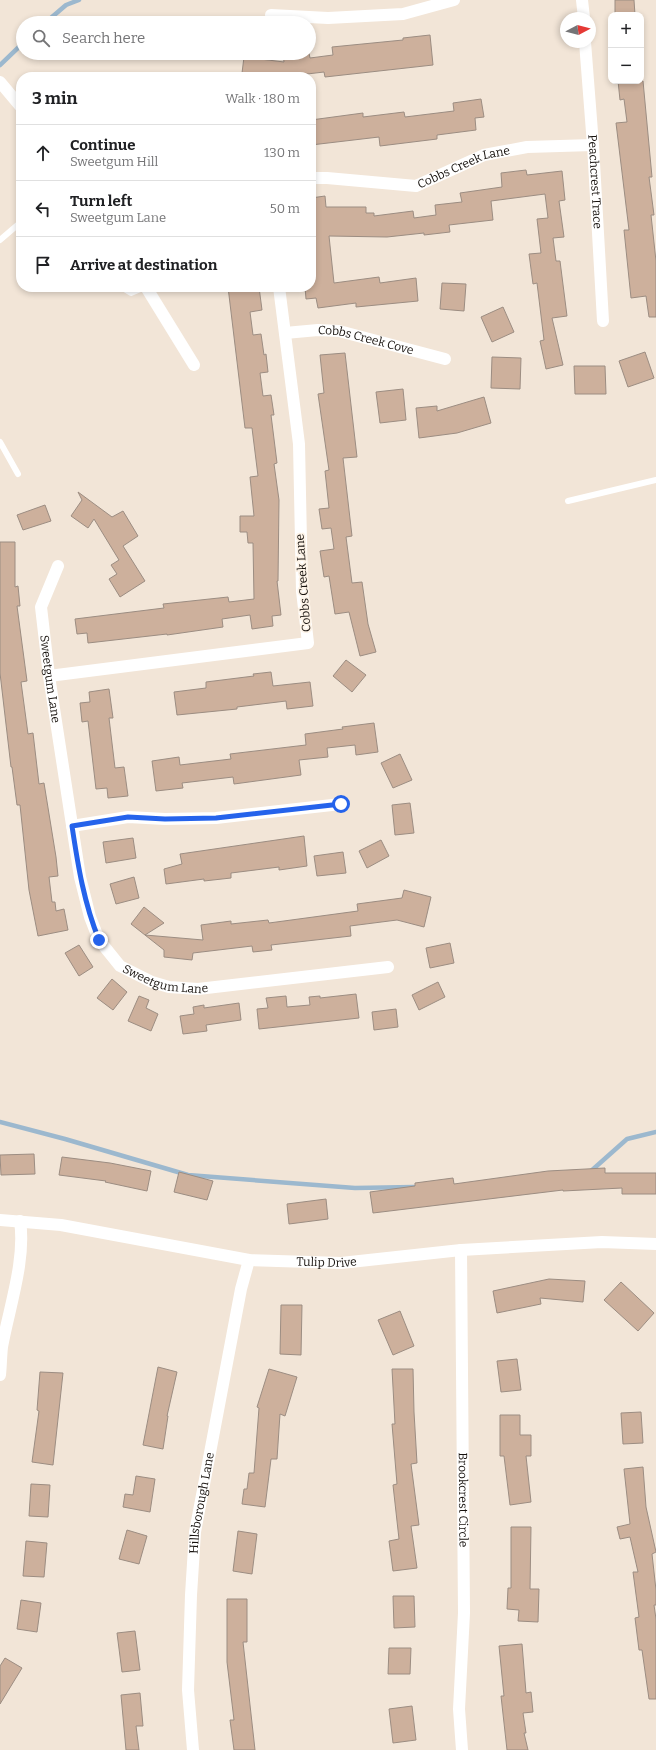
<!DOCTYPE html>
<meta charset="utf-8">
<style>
:root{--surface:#fff;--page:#f2f2f2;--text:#202124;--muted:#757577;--line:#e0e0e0}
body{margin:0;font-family:Bitter,serif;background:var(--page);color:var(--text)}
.controls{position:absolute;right:12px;top:12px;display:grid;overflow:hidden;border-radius:8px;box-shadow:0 2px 6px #0003}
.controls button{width:36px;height:36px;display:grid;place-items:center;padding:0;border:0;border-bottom:1px solid var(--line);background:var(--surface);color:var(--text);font:20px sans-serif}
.compass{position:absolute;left:560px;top:12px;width:36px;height:36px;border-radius:50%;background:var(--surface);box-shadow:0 2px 6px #0003;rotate:83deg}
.stop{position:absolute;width:12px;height:12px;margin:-9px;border:3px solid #2563eb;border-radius:50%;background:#fff}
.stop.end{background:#2563eb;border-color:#fff;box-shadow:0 1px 4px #0008}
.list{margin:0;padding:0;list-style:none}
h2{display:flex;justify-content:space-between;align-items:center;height:52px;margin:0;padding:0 16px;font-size:17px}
h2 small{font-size:13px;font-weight:400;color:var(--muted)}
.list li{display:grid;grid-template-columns:26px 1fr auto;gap:12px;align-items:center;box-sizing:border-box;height:56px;padding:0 16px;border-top:1px solid var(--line)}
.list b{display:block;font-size:15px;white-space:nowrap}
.list p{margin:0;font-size:13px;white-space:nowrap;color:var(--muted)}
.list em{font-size:13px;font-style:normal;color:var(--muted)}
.icon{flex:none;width:22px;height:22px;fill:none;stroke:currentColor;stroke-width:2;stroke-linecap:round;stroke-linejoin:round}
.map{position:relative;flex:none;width:656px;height:1750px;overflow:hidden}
.search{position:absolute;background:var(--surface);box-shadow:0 2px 6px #0003;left:16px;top:16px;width:300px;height:44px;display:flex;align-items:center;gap:10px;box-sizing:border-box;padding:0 14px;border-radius:22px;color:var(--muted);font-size:15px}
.panel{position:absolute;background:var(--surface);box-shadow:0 2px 6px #0003;left:16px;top:72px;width:300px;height:220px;border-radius:16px}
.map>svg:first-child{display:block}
</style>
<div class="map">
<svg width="656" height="1750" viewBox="0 0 656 1750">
<rect width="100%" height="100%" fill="#f2e5d7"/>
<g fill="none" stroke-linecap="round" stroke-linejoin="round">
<g stroke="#9cb8ce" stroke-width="4.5">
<path d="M45,23L66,5L79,0"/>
<path d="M0,65L23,43"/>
<path d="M0,1122L65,1139L188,1175L355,1188L414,1187"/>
<path d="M591,1171L627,1139L656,1132"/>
</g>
</g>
<g fill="#cdb09c" stroke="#9c8d82">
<path d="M615,0H634L635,15H615Z"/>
<path d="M430,35L433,65L325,77L324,72L282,77L242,73L244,57L284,62L283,53H309L310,58L333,55L332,47L403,40V38Z"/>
<path d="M618,81H643L652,177H649L654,215H651L656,261V317H649L646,296L631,298L624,230H629L616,123L627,122L624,99L620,100Z"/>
<path d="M481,99L484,117L475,118L476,130L437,135V139L380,146L379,137L311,145V120L363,113V117L404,112L405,117L454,111L453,103Z"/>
<path d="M526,170L527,175L562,171L565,200L559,201L564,237L553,238L556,261H560L567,316L552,318L563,365L546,369L540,341L544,340L537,283L533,284L529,254L541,253L537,219L548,218L545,194L491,201L493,220L449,225L450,232L424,235V233L387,237L329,236L334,283L379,277L380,283L416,278L418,301L356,307V303L318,308L316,298L306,299L305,287H311V198L325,196L326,207H366V213H374V216L413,211L414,218L436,215L435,205L462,202L460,193L502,187L501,173Z"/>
<path d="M442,283L466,284L464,311L440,309Z"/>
<path d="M228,287H259L262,310L250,312L253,335L261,334L264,355L266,354L268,372L260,373L263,396L271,395L274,415H271L277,463L274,464L279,500L278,581H277L281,615L272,616L273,626L252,629L250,615L222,619L223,627L167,635V634L88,643L87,633L77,634L75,619L164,608L163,604L191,601L228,597L229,602L254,599L253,543H248L247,532H240V516H254L250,477L258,476L252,428H245Z"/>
<path d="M503,307L514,332L492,342L481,317Z"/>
<path d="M645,352L654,378L628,387L619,361Z"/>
<path d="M345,353L357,457L343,458L352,536L346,537L352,583L362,582L368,624L376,652L360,656L349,612L335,614L329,576L324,577L320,551L334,549L331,528L322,529L319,509L329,508L325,471L329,470L318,394L324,393L320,355Z"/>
<path d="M492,357L521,358L520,389L491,388Z"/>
<path d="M574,366H605L606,394H575Z"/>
<path d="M403,389L406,420L380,423L376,392Z"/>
<path d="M484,397L491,423L457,433L419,438L416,408L437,406V411Z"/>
<path d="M78,492L112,517L123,511L138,536L123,546L145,581L120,597L109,579L117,574L111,565L119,560L94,519L88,528L71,516L82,500Z"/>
<path d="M45,505L51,521L23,530L17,515Z"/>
<path d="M0,542H15V587L18,586L20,606H17L27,681L21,682L28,734L33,733L39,784L44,783L56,857L58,876L49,877L52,902H55L56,911L64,909L68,930L38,936L29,890L20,805H17L12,767H11L0,673Z"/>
<path d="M346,660L366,675L352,692L333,676Z"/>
<path d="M271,672L273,686L310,682L313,706L287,709L286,701L237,707V709L177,715L174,692L206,688V682L254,676L253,674Z"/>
<path d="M109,689L113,718H109L115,768L124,767L128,796L108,798L107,788L96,789L88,721L82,722L80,703L90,702L89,692Z"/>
<path d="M374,723L378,752L356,755L355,745L327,748L328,757L299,760L301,775L234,784L233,777L182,783L183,788L156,791L152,761L179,757L180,765L231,759L230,754L306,745L305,734L343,729L342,727Z"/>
<path d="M400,754L412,780L393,788L381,763Z"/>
<path d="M410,803L414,833L395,835L392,805Z"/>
<path d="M304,836L307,866L279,870V867L231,873V878L204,881V879L166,884L164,869L182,864L180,854Z"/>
<path d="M133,838L136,858L106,863L103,842Z"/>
<path d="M381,840L389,856L367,868L359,851Z"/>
<path d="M343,852L346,873L317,876L314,856Z"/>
<path d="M134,877L139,898L116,904L110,884Z"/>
<path d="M404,890L431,897L424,927L397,920L350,926L351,936L271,945L272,950L253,952L252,946L193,953L192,960L164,957V950L131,924L144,907L164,923L145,935L203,940L201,925L231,921V924L268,920L269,923L358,911L357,904L402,898Z"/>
<path d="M450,943L454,963L430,968L426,948Z"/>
<path d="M79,945L93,967L79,976L65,953Z"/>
<path d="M112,979L127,992L113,1010L97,998Z"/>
<path d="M438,982L445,997L419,1010L412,995Z"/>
<path d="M356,994L359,1018L259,1029L257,1009L268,1008L266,998L286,996L287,1007L310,1005L309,997L320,996V998Z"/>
<path d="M139,996L149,1000L146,1008L158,1014L151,1031L128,1021Z"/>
<path d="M239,1003L241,1020L206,1025L207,1031L183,1034L180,1016L194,1014L193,1007L204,1005V1008Z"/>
<path d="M396,1009L398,1027L374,1030L372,1012Z"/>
<path d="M34,1154L35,1174L1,1175L0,1155Z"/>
<path d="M62,1157L110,1163L151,1171L147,1191L105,1182L106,1181L59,1175Z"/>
<path d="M605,1168V1173H656V1194H622V1188L563,1191V1190L373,1213L370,1192L415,1186V1183L453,1178L454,1184L548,1171Z"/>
<path d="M179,1172L213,1181L207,1200L174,1192Z"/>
<path d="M326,1199L328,1219L289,1224L287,1204Z"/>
<path d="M549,1279L585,1281L583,1302L540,1298L541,1304L497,1313L493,1291Z"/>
<path d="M621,1282L654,1313L638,1331L604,1300Z"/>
<path d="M281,1305H302L301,1355L280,1354Z"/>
<path d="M400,1311L414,1346L393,1355L378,1320Z"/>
<path d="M517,1359L521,1390L501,1392L497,1361Z"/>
<path d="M158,1367L177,1372L167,1416H168L163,1449L143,1445Z"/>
<path d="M269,1369L297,1377L285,1416L280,1414L277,1459H271L265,1507L242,1504L244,1489H247L249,1473H254L259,1408L257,1407Z"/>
<path d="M392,1369H413L414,1412L417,1463L411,1464L419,1525L411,1526L417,1568L393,1571L389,1541L399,1539L393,1485L397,1484L392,1424H395Z"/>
<path d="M40,1372L63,1373L53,1465L32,1462L39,1411L37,1410Z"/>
<path d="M641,1412L643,1443L623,1444L621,1413Z"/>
<path d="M500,1415H520V1435H531V1456H526L531,1502L510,1505L504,1456H500Z"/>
<path d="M643,1467L646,1507L656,1552L652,1554L656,1590V1605H654L656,1619V1699H649L642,1650H639L635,1618L639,1617L633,1572H638L630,1537L620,1539L617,1527L630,1524L624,1469Z"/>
<path d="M136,1476L155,1479L150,1512L123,1507L125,1494L133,1495Z"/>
<path d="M31,1484L50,1485L48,1517L29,1516Z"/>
<path d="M511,1527H531L530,1589H539L538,1622L518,1621L519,1610L507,1609L508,1588H511Z"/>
<path d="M127,1530L147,1536L139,1564L119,1559Z"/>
<path d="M238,1531L257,1534L252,1574L233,1571Z"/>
<path d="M26,1541L47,1543L44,1577L23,1576Z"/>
<path d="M393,1596H414L415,1627L394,1628Z"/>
<path d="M227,1599H247V1642H243L255,1750H234L230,1720H234L227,1662Z"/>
<path d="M21,1600L41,1603L37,1632L17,1629Z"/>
<path d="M135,1631L140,1670L122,1672L117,1633Z"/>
<path d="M522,1644L526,1693L531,1692L533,1712L523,1713L526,1733H524L528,1750H507L501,1696H504L499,1646Z"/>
<path d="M389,1648H411L410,1674H388Z"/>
<path d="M5,1658L22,1668L0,1704V1666Z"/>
<path d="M140,1693L143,1726H136L139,1750H126L121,1695Z"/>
<path d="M412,1706L416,1740L393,1743L389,1709Z"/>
</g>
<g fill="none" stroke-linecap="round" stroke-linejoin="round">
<g stroke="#fff" stroke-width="6">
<path d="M0,240L21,222"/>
<path d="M124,287L126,290L131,293L145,287"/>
<path d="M0,442L18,474"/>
<path d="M568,501L656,480"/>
</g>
<g stroke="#fff" stroke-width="12">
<path d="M582,0L584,18"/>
<path d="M271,15L328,18L403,14L454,0"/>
<path id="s1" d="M585,42L593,145L603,321"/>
<path d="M0,82L21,107"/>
<path id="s2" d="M311,178H327L416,186L484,155L527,147L593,145"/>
<path d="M146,287L194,365"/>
<path id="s3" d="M285,333L318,330L339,331L445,359"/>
<path id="s4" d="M58,566L41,607L49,676L80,877L90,917L99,940L120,966L152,982L169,987L198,989L388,967"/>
<path d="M49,676L308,643L302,591L299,444L279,287"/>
<path d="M72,826L128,817L165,819L216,818L341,804"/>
<path id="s5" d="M0,1220L61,1225L249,1260L341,1263L461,1250L602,1242L656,1244"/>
<path id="s6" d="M461,1250L464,1613L459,1709L462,1750"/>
<path d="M0,1375C1,1365 1,1356 2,1347C9,1308 26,1260 20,1221"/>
<path id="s7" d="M193,1750L188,1690L191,1595L195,1532L241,1289L249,1260"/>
</g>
</g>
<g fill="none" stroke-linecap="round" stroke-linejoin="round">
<path stroke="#2563eb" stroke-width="5" d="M99,940C84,903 78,866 72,826L128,817L165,819L216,818L341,804"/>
</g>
<g text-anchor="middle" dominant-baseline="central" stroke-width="3.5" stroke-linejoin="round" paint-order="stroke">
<g font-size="12" fill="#17120e" stroke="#fdf3e7">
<text stroke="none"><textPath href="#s2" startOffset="157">Cobbs Creek Lane</textPath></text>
<text stroke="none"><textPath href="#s1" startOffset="140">Peachcrest Trace</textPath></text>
<text stroke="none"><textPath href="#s3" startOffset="82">Cobbs Creek Cove</textPath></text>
<text transform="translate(303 583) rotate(-94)">Cobbs Creek Lane</text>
<text stroke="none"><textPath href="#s4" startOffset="117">Sweetgum Lane</textPath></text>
<text stroke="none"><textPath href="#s4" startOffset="465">Sweetgum Lane</textPath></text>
<text stroke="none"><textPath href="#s5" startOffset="330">Tulip Drive</textPath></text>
<text stroke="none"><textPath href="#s6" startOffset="250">Brookcrest Circle</textPath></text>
<text stroke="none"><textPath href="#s7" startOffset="248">Hillsborough Lane</textPath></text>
</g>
</g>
</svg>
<div class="controls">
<button>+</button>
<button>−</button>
</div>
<svg class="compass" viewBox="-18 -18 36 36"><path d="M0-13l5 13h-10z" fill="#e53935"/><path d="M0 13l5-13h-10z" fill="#757577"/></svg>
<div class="stop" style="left:341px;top:804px"></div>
<div class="stop end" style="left:99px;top:940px"></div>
<div class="search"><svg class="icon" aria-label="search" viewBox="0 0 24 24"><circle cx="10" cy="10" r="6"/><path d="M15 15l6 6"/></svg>Search here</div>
<section class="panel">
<h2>3 min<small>Walk · 180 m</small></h2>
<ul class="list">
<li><svg class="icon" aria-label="ahead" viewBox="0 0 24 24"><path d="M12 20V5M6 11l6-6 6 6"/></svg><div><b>Continue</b><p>Sweetgum Hill</p></div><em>130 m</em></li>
<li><svg class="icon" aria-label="left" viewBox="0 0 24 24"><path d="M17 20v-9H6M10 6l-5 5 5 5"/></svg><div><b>Turn left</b><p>Sweetgum Lane</p></div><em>50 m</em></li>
<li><svg class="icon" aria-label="arrive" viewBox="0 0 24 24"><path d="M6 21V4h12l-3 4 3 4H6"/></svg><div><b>Arrive at destination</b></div></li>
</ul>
</section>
</div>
